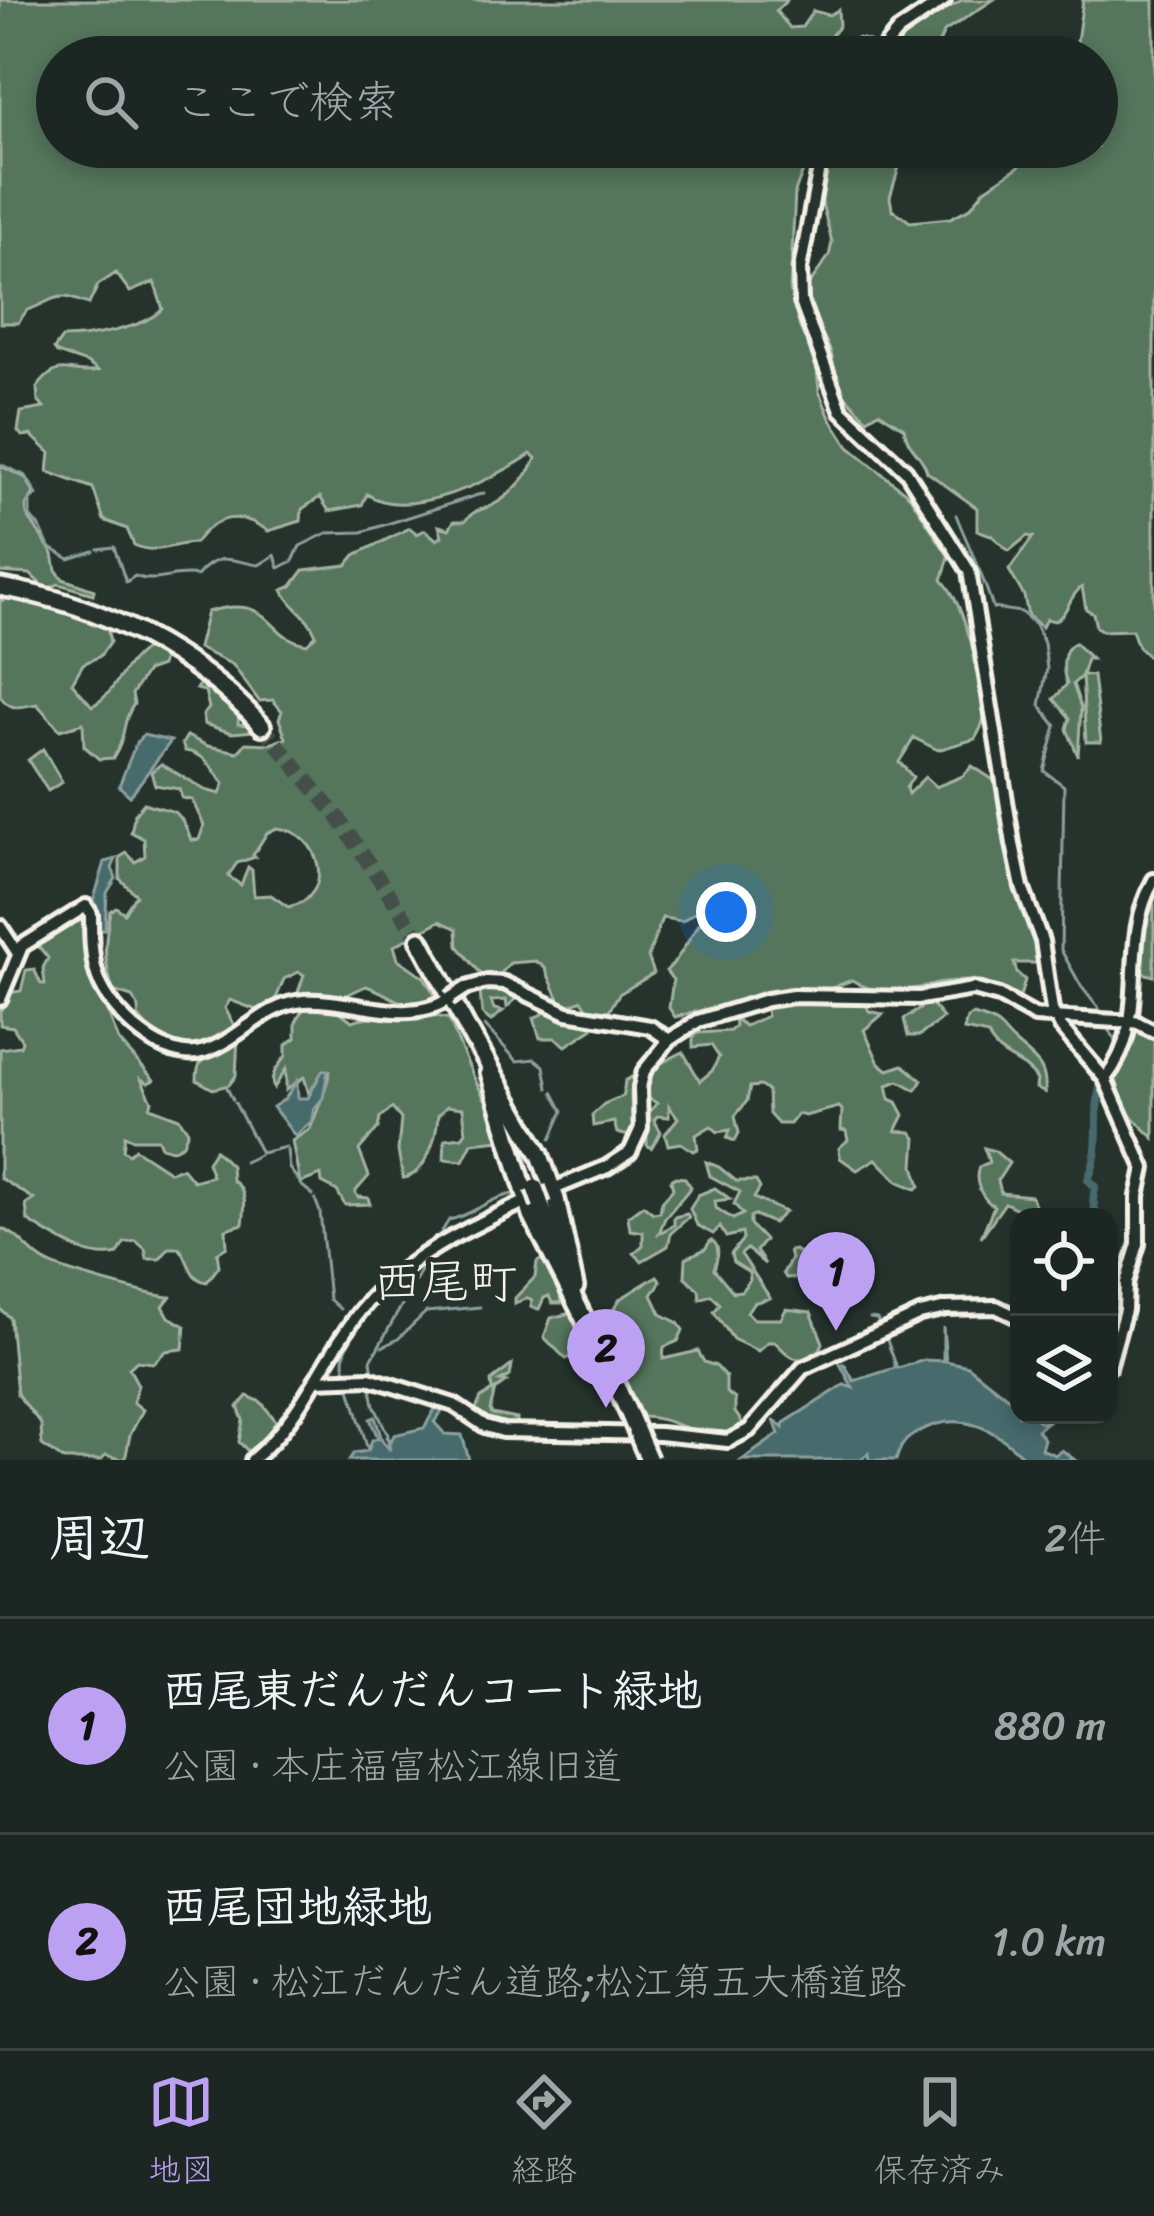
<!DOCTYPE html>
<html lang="ja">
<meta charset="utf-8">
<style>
:root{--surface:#1c2622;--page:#29322f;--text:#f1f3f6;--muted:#a0a5a5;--line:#3a4340;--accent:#bca0f2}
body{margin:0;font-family:Sriracha,"Klee One",sans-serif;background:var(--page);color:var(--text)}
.controls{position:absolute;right:36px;bottom:36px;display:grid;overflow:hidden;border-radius:24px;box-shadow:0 6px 18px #0003}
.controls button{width:108px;height:108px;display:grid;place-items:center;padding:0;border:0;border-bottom:3px solid var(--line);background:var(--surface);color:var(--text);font:60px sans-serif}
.you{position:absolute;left:726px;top:912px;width:42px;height:42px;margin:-30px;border:9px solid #fff;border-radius:50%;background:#1a73e8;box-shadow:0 0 0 18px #1a73e833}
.badge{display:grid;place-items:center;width:78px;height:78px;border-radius:50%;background:var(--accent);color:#111;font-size:39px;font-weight:700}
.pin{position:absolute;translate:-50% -99px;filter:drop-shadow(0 3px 6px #0008)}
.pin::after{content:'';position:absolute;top:63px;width:42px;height:36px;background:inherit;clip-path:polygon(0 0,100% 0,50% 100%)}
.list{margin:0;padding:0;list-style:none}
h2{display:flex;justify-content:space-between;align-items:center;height:156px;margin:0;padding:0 48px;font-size:51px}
h2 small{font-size:39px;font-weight:400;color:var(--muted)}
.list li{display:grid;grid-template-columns:78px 1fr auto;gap:36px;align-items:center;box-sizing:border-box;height:216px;padding:0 48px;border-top:3px solid var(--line)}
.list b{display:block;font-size:45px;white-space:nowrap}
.list p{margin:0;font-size:39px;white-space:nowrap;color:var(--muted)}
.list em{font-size:39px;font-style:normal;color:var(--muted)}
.icon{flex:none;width:66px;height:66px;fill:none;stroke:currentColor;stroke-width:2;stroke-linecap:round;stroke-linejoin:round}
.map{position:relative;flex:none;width:1154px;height:1460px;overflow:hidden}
.search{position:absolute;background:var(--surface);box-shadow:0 6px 18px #0003;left:36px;right:36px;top:36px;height:132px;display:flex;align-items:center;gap:30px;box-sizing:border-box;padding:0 42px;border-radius:66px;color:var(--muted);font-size:45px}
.sheet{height:588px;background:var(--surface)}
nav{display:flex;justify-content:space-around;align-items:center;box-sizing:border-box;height:168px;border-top:3px solid var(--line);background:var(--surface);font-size:33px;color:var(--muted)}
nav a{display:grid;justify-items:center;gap:6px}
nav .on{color:var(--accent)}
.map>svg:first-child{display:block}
</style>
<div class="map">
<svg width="1154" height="1460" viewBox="0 0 1154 1460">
<rect width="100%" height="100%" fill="#26332d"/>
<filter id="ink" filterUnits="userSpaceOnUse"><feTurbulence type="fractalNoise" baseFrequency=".00833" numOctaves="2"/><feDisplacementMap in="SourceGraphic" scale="24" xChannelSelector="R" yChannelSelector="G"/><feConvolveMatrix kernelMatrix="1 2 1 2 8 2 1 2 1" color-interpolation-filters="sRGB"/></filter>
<g filter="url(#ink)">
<g fill="#55745c" stroke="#a4b2a2" stroke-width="3" fill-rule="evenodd">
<path d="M0,0H787L776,11L790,28L802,27L813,11L829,15L838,10L839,26L829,38L831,45L858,38L870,41L872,45L866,57H57V147H542L540,157L549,165L555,157L551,147H812L795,192L790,291L800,328L816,361L819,391L830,418L849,447L910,496L949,557L942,580C965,603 982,678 984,711C985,721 980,730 975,739L938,750L914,738L899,762L913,777L906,788L908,794L925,777L936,787L963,776L972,766L995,781L1018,892L1039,943L1037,963H1014L1017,973L1025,980L1019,1000C1001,994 985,981 965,981C924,981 890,1005 852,980L827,990L787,988L675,1017L669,1008L673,980L666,971C683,956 689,935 704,918L705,913L699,910L682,921L662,918L648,957L654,973L619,994L605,1017L582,1011L586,1006L582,1000L563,1008L545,968L536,961L510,963L497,978L485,979L458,946L457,929L440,921L394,946L398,959L424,977L435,995L431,1003C396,1009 394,994 366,986L342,997L301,996L298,992L304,975L299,972L284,979L273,1006L262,1012L230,1000L225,1008L236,1029L211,1039L207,1046C177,1050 157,1041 138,1016L139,1008L132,997L113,991C103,957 104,946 110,911L116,907L124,913L136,895L120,879V857L127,853L135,862L145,856L144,839L131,832L135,814L144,803C171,814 178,802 191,840H199L204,825L192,800L182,798L179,789L155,785L151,772L161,764L205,790L220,794L224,784C211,767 206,754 185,751L182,744L187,736L208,746L238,752L246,743L270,744L286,738L279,719L282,711L273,700L259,701L233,665L198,648L207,612C275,592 263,637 307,644L316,635C307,612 291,609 283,590L292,586L304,570L347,565L355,555L410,528L417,534L425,530L437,540L442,536L439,526L449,529L454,521H465C474,508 486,510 498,502C510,495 532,472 536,458L531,454C495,479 407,522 367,494L362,505L329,511L320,497L302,509L301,521L268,531C241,511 216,514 195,543C173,543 157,556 134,545L127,529L104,520L93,488L48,472L50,453L31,435L22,436L18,431L21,412L44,408L38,401L37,388C60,356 69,377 98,371L87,363L57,353L54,349L62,338C88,338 145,328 163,309L154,282L130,292L116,273L98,285L89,304C83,303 77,300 71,298C55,293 41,307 27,310L18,323H0ZM277,828C321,831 338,897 288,907L271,895L254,896L252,870L248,867L241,885L228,876L237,863L255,857L253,855L267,833Z"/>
<path d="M962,0H993L944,32L932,57H881L901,36Z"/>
<path d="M1083,0H1154V657L1150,658L1138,647L1132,630L1103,631L1096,627L1093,613L1086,609L1082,587C1069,595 1069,613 1055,621L1046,619L1042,627L1028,616L1024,596L1009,570L1033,537L1027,536L1009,551L991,535L977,530V508L927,472C924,456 906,447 904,428L879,412L867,419L837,387L831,352L811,311L808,286L829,256L832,242L822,203L823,176L832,147H905L890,197L892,209L910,222L950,218L970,208L985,189L1048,147H1097V57H1069L1076,48Z"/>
<path d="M0,466L26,478L34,493L26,506L27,515L53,554L56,570L63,579L94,590L93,594L59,584L46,589L30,574L0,572Z"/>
<path d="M21,596L106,623L110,642L100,656L83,664L72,683L92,706C118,693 122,661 149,647L164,654L161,666L147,671L132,694L134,704C121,722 126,741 113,758L99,759L84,746L83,723L60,730L37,704C21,706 12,713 0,696V601Z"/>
<path d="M1075,643L1091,659H1087L1082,675L1093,676L1101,742H1086L1082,676L1073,684L1081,708L1078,756L1067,729L1070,718L1054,699L1067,684C1062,671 1061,649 1075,643Z"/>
<path d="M202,680L214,696L224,697L239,711L238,724L248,725L254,731L232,733L204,724L203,715L209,708L205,691L196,689Z"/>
<path d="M43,749L62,782L48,791L28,760Z"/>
<path d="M1154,906V976L1139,972L1143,916Z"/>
<path d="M84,920L93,974L119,1041L154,1080L148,1083L141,1079L152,1101L150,1107L179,1118L188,1131L183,1144L172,1150L161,1147L158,1139H133L125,1135L123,1150L129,1154L135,1149L170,1172L182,1168L193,1181L212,1176L207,1162L215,1150L231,1166L232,1180C248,1190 245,1207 243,1224L226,1229L227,1247L217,1253L219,1266L207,1282C188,1279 190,1259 179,1248H169L160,1259H147L145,1249L136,1241L124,1243L118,1254C86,1261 56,1237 28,1221L26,1205L34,1199L0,1178V1049L20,1046L22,1041L13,1027L0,1025V1011L6,1005L7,993L21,991L26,970L34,969L41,984H45L43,968L48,958L36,943L61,927Z"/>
<path d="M496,987L507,988L516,999L507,1007L506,1000L491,1001L494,1009L503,1011L491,1021L482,1014L480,991Z"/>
<path d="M790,999L864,1000L869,1011L883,1014L864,1030L879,1063L888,1070L903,1065L922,1080L916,1090L899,1081L887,1085L890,1099L897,1102L904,1115L896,1131L911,1132L916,1138L914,1166L920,1186L916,1189L899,1182L876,1159L857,1170L840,1158L839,1148L848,1140L846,1131L841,1130L842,1110L839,1107L805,1116L798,1114L790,1124H778L769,1114L768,1091L760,1086L750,1087L747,1101L735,1116L739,1133L735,1141L727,1138L730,1130L718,1132L711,1126L696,1135L698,1149L693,1151L681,1143L668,1145L665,1134L678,1118L669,1106V1117L657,1116L654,1120L661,1132L651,1148L647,1145V1115L657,1103L647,1098L650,1069L683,1052L700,1081L712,1071L719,1057L711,1045L693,1047V1037L698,1033L730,1031L735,1026L734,1018L745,1026L767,1016L765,1004Z"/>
<path d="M920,1000L930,1002L943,1018L919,1036H908L904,1019L920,1009Z"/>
<path d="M305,1005L335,1008L352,1021C377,1013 423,1011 449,1019C464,1058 480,1094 503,1130L500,1140L472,1143L463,1161L444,1159L445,1139L462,1137L466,1132L463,1108L447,1106L438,1115C437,1135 427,1175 403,1178L398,1151L401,1119L392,1108L380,1118L378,1128L359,1150L369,1176L355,1192L358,1197L368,1198L370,1204L345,1205L337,1191L322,1183L321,1175L300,1183L292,1141L310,1129C318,1109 325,1093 330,1071L323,1070L309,1094L304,1077L286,1090V1069L274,1088C268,1076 279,1065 286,1056V1045L296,1038V1022Z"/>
<path d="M552,1009L556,1016L592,1021V1029L566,1046L556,1038H540L534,1018Z"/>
<path d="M973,1015C1007,1024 997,1028 1019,1046C1037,1061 1047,1067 1045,1093L1036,1088L1037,1080C1025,1059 997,1059 988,1035L964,1030L967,1018Z"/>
<path d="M1137,1027L1154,1034V1138L1124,1109L1114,1072Z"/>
<path d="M238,1036L236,1076L229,1085L213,1089L197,1080C197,1057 205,1061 220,1054Z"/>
<path d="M635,1075L631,1091L632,1132L629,1136L617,1133L614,1122L593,1126L592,1115L604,1104L623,1096L625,1081Z"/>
<path d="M984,1148L995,1151L1009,1163L998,1180L1001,1193L1031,1196L1036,1207L1034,1217L1005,1203L981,1237L994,1206C982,1199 973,1182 979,1167L989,1162Z"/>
<path d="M706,1162L719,1167L736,1181H756L760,1188L754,1198L785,1212L773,1223L754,1215L750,1217V1225L765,1240L756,1251L765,1264L747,1249L741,1254L770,1298L753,1303L747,1312L754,1319H781L786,1309L811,1312L823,1343L817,1356C793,1363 791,1358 775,1342H768L758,1351L733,1339L714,1312L720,1304L711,1295L700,1299L699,1290L685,1277L686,1258L705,1249L711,1240C722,1246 717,1259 714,1269L733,1292L741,1291L750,1280L749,1272L733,1262L731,1254L743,1239L742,1233L726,1237L720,1227L713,1234L697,1225L690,1209L698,1195L715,1188L730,1199L715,1201L716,1208L733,1219L743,1214L734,1204L740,1192L710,1176Z"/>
<path d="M675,1177L685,1178L691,1187L665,1218L659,1233L674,1225V1217L687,1214L689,1217L671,1233L668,1246L642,1261L634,1253L643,1245V1232L630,1230L628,1216L643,1205L653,1213L660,1212L662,1201L673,1189L671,1180Z"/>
<path d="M0,1228C20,1234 27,1251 44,1261C59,1271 152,1296 170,1297L163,1306L169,1317L185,1326L183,1349L166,1351L153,1363L137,1361L129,1368L138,1385L133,1402L143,1410L130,1435L125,1460L105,1455L101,1460H64L42,1445L41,1424L17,1394L10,1318L0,1309Z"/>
<path d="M795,1250L813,1263L840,1260L845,1269C819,1291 814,1276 786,1278L783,1273L791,1259L789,1251Z"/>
<path d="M545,1258L559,1287L561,1303H552L549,1296L544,1298L539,1309L531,1307L532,1301L527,1298L515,1304V1298L535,1277L537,1262Z"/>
<path d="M657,1276L661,1281L652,1295L661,1314L678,1323L683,1330L678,1341L664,1347L663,1359L698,1351L704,1362L716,1366L726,1377V1392L735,1399V1412L745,1427C706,1449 680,1417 643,1417L622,1384L614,1363L619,1336L613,1310L620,1299Z"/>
<path d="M570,1313L575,1316L577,1336L592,1358L587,1361L573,1356L566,1359L544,1337L551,1318Z"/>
<path d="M512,1365L510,1376L500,1381L506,1382L495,1390L490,1410L492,1414L517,1419V1423L525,1428H504L473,1416L481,1398L492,1391L491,1381Z"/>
<path d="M247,1396L261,1402L276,1421L269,1436L248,1451L239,1442L243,1420L238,1407Z"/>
</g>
<g fill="#476a6d" stroke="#8ca09e" stroke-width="3">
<path d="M143,735L171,741L130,796L119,786L136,743Z"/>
<path d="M116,859L112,868L116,878L107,893L105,929L97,932L93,902L105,862Z"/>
<path d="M328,1070L323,1098L314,1109L312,1121L295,1136L273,1107L285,1099L297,1081L298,1098H308L322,1071Z"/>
<path d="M943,1327L946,1361L968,1366L1019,1406V1415H1030L1042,1423L1055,1415L1037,1430L1044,1439L1041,1449L1055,1455L1062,1450L1075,1460H1026C997,1429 960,1409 920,1431C905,1439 901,1444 896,1460H869L868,1453L861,1460H742L779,1434L774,1420L783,1428L784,1423L844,1385L853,1388L840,1364H844L854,1381L895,1368V1365L898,1368L925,1360L943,1361Z"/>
<path d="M439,1402L447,1405L434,1422L445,1434L462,1435L469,1460H349L354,1453L368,1451L372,1440L378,1438L370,1419L375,1417L382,1440L390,1450L387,1436L391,1441L394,1435L424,1428Z"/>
</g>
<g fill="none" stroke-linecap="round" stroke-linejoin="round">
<g stroke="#8ca09e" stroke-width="3">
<path d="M0,464L26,476L37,495L30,500V516L41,529L49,547L69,559L94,551"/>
<path d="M956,515C969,547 983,575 993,608L1021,612L1035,624L1044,643L1047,669L1040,705L1056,726L1044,771L1064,786L1061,950L1081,986L1103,1014"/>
<path d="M98,549L114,547L126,582L135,576C157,585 175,571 197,576C220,549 233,562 259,565L275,555L279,568L293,561L300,546L327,533L362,532L484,493"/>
<path d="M1106,1025L1117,1042"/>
<path d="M485,1026L517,1061L535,1059L544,1066L548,1088"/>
<path d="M227,1088L233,1100"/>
<path d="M235,1103L261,1153L286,1147"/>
<path d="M551,1139L563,1111L553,1092"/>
<path d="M287,1150L289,1168L298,1180"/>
<path d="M244,1162L259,1155"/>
<path d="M300,1184L313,1195"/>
<path d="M315,1199L320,1212L329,1299L340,1309"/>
<path d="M439,1236L449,1220C474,1215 490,1196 519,1193"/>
<path d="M870,1318L877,1319L880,1327"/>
<path d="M885,1335L896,1365"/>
<path d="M382,1347L398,1339L426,1312L480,1307"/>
<path d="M345,1370C340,1344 357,1340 358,1320"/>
<path d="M373,1374L371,1360L425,1264"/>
<path d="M370,1383L374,1405L388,1435"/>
<path d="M349,1385L368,1450"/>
</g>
<path stroke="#476a6d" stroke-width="8" d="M1097,1217L1093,1201L1095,1187L1088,1179C1104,1143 1091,1117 1102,1080"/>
<path stroke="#455049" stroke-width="15" stroke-dasharray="15 8" stroke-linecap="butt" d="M262,726L337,816L420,940"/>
<defs>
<g id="secondary">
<path d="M876,57L898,31L944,0"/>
<path d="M823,147L800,269L801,302L841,410L906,471L969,571L1013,844L1022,887L1042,941L1052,1010L1061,1027L1105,1079"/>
<path d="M0,926L17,952"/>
<path d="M466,988L487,982L504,983L567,1013L650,1027L669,1040"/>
<path d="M0,999L22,946L86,906L91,914C91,934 91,959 98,978C111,1014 165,1065 205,1051C241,1039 264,1004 304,1001C352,998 405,1027 449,999"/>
<path d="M1138,1023L1154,1031"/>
<path d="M551,1190L607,1167L630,1152L641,1128L640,1087L644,1071L669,1040L698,1021L767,1000L793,996L920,998L973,989L999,996L1035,1016L1133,1022"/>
<path d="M1109,1367L1125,1310L1126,1283L1138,1244V1196L1144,1168L1105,1079C1154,1016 1116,947 1154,880"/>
<path d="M315,1380L369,1378L454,1405L485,1426L503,1431L659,1434L728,1441L749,1430L803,1368L920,1314L946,1308L996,1307L1019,1318"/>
<path d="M252,1460C301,1420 322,1360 360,1311C401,1259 470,1227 529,1200"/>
</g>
<g id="highway">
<path d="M0,587C100,604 194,651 262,726"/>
<path d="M420,940L474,1041"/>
<path d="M470,1032L540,1155L556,1199L575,1287"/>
<path d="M489,1072L532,1216L604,1358"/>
<path d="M541,1205L560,1256"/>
<path d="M600,1350L631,1418"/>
</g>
</defs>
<use href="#secondary" stroke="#f4f1e8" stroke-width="20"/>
<use href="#highway" stroke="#f4f1e8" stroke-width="24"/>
<use href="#secondary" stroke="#26332d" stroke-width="10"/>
<use href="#highway" stroke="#26332d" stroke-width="15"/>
<defs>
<g id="secondary-bridge">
<path d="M449,999L466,988"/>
<path d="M1133,1022L1138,1023"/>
</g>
<g id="highway-bridge">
<path d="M535,1188L541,1205"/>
<path d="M631,1418L649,1460"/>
</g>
</defs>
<use href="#secondary-bridge" stroke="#f4f1e8" stroke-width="20" stroke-linecap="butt"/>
<use href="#highway-bridge" stroke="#f4f1e8" stroke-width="24" stroke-linecap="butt"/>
<use href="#secondary-bridge" stroke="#26332d" stroke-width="10"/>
<use href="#highway-bridge" stroke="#26332d" stroke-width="15"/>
</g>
</g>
<g text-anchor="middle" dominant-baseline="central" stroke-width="10" stroke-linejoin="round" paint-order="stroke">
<g font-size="48" fill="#f4f1e8" stroke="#26332d">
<text x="445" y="1281">西尾町</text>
</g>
</g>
</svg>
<div class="controls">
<button><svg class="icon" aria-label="locate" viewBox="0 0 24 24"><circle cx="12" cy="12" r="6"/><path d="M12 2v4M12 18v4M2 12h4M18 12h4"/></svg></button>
<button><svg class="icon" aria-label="layers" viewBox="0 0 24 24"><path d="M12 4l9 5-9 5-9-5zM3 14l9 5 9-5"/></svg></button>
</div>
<div class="you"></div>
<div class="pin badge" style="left:836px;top:1331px">1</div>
<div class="pin badge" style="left:606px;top:1408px">2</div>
<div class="search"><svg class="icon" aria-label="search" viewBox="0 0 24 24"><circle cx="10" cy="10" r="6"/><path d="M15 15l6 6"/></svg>ここで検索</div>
</div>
<section class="sheet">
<h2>周辺<small>2件</small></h2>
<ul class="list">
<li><span class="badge">1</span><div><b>西尾東だんだんコート緑地</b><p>公園 · 本庄福富松江線旧道</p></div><em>880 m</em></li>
<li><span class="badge">2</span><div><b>西尾団地緑地</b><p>公園 · 松江だんだん道路;松江第五大橋道路</p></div><em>1.0 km</em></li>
</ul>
</section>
<nav>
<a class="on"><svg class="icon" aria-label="map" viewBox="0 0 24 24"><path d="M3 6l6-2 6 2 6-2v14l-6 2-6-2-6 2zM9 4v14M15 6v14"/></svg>地図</a>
<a><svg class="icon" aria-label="directions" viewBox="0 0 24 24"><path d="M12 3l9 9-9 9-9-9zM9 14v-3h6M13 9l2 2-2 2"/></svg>経路</a>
<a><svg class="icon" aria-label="saved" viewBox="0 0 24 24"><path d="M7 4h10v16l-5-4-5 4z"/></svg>保存済み</a>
</nav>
